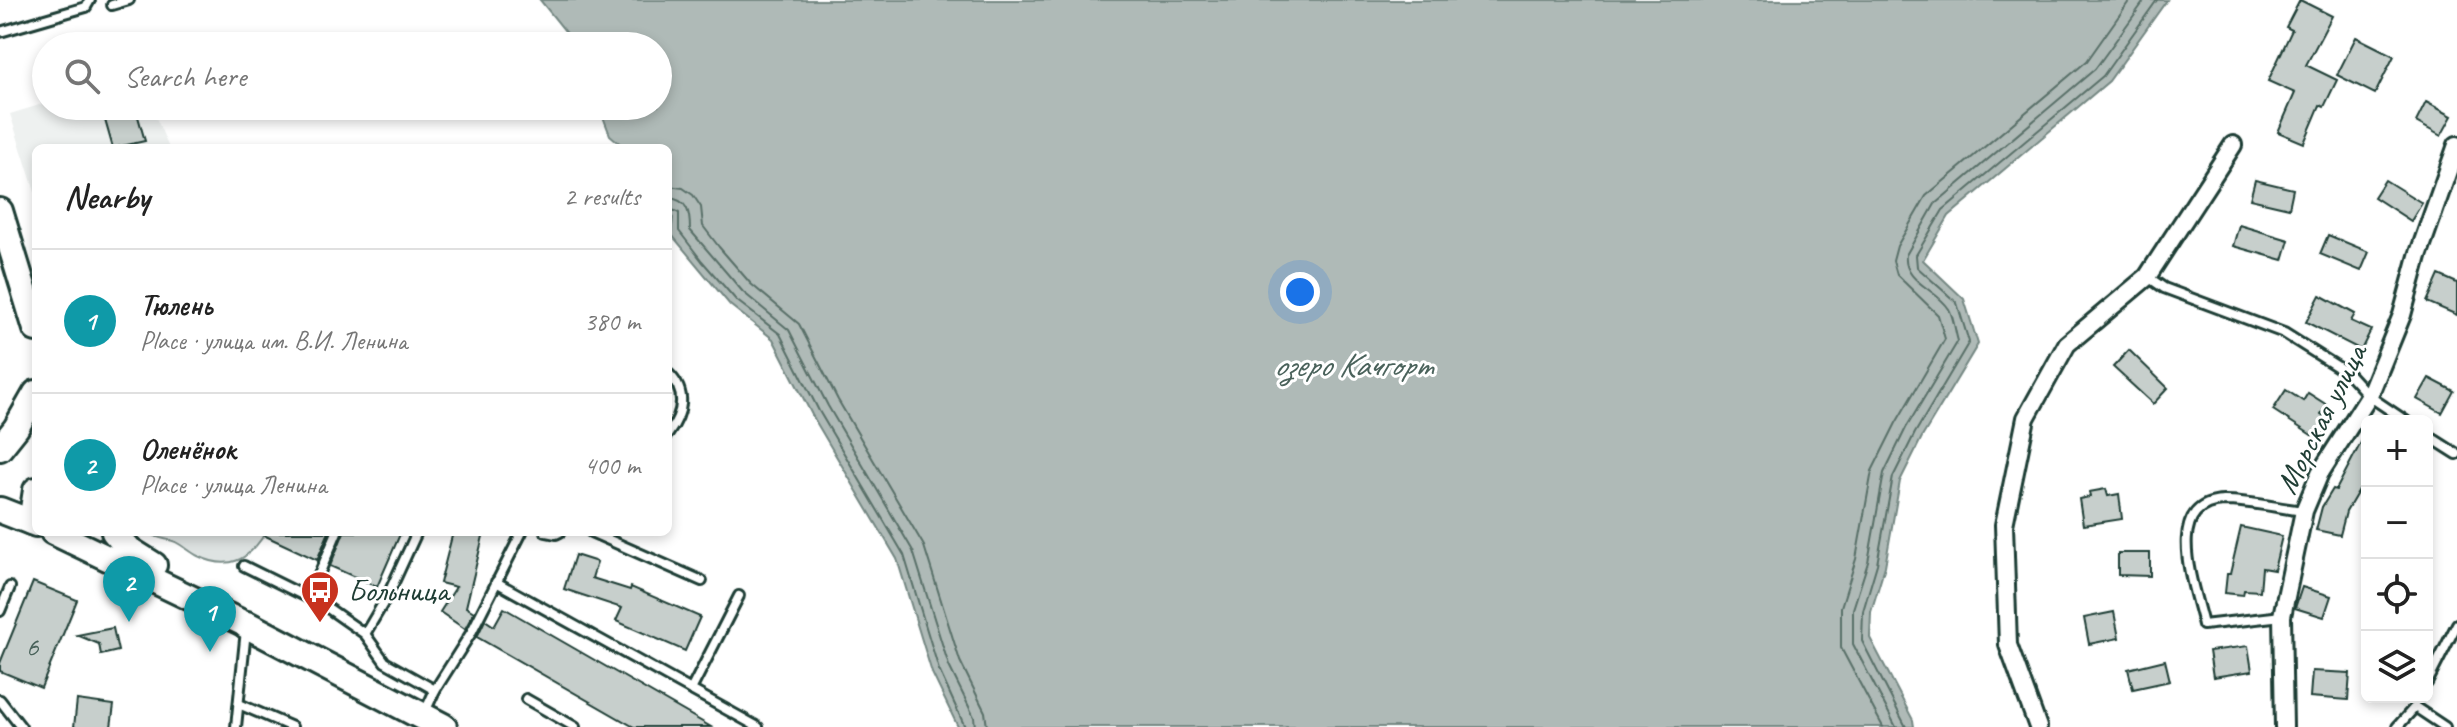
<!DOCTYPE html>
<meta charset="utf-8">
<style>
:root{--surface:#fff;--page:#f2f2f2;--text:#222;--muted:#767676;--line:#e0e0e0;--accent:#c8321e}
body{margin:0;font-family:Caveat,sans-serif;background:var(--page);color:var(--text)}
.controls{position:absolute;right:24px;bottom:24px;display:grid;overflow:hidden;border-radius:12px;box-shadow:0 4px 12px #0003}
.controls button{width:72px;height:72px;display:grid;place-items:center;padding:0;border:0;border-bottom:2px solid var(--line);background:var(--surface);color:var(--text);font:40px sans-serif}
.you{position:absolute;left:1300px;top:292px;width:28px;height:28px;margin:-20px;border:6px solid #fff;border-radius:50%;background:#1a73e8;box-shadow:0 0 0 12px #1a73e833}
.badge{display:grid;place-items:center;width:52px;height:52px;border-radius:50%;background:var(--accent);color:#fff;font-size:26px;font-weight:700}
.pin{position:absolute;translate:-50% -66px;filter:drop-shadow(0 2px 4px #0008)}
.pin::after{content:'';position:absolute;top:42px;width:28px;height:24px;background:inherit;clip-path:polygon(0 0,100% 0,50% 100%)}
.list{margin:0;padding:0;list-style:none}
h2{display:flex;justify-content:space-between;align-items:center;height:104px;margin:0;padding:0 32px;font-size:34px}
h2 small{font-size:26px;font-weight:400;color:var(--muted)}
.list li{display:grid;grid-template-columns:52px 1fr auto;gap:24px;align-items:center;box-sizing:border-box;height:144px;padding:0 32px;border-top:2px solid var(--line)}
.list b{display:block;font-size:30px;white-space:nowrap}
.list p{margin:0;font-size:26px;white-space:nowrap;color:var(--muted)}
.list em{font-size:26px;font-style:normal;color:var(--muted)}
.icon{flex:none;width:44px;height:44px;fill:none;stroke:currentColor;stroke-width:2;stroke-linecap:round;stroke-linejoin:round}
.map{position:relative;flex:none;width:2457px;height:727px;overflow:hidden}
.search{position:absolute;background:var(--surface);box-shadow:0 4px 12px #0003;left:32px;top:32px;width:640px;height:88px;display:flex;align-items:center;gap:20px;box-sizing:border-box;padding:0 28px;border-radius:44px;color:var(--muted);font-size:30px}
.panel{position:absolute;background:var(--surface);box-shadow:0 4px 12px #0003;left:32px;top:144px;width:640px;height:392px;border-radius:12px}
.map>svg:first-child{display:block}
</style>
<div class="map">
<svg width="2457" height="727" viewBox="0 0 2457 727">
<rect width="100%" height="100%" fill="#fff"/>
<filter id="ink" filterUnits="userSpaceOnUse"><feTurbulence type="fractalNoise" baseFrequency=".0125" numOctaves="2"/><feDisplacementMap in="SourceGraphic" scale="16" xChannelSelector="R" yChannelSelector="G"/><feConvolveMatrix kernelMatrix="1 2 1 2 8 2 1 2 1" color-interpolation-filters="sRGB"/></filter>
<g filter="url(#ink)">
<path fill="#eef1f0" d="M46,103V106H151L169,148H36V195L10,114Z"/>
<path fill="#dee3e2" stroke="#7e908b" stroke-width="2" d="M147,532H266C248,561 229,571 198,556C190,552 184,546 176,542C166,538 158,540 147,532Z"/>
<path fill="#afbab7" stroke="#758883" stroke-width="2" d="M540,0H2167L2109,81L1949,216L1923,260L1964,299L1978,344L1922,437L1900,481L1885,566L1871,612L1870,638L1913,720L1914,727H958L932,673L897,559L812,415L773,339L730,305L671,234L673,218L668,212V148H625L610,135L599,106H658V46H577Z"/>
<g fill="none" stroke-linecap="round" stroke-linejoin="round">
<g stroke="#596f68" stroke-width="2">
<path d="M668,186L683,188L693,195L701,207L703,226L719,247L751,284L799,324L838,400L924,546L960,661L985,712L987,727"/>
<path d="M668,198C688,199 690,213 690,230L743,292L789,330L828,406L913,551L949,666L974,717L975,727"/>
<path d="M668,208L679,213V231L702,261L736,300L780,334L819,411L904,555L939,670L965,727"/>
<path d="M1883,727L1841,648V607L1856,559L1872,471L1896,423L1945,339L1938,315L1897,275L1893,261L1897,246L1926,196L2087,61L2130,0"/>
<path d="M1896,727L1853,644V609L1868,562L1884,473L1906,428L1958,341C1955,332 1954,318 1949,309C1937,289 1903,282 1906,255L1935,204L2095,69L2145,0"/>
<path d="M1906,727L1862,641L1863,611L1877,564L1893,477L1915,433L1969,342L1957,303L1917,267L1916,255L1943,210L2103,76L2157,0"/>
</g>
</g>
<g fill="#c7cfcc" stroke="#1f3d34" stroke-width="2">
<path d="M2300,0L2332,16L2306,65L2337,80L2324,107L2320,105L2304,143L2278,132L2295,93L2268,81L2292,30L2286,27Z"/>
<path d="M2356,37L2394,56L2375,94L2337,75Z"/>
<path d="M2426,102L2452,116L2441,136L2416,122Z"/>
<path d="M101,106H135L145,141L113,148Z"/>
<path d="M2255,180L2293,189L2289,208L2250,199Z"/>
<path d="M2385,180L2422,203L2411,221L2374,197Z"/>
<path d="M2239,225L2289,240L2283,260L2233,246Z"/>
<path d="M2328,235L2369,252L2361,271L2320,254Z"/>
<path d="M2439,275L2457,283V315L2427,302Z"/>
<path d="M2320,295L2355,314L2351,321L2371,330L2361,350L2306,322Z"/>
<path d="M2129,350L2168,388L2153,404L2113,367Z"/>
<path d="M2429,378L2454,391L2442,413L2417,399Z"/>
<path d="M2286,390L2303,401L2308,393L2327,405L2321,414L2332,421L2319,440L2273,410Z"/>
<path d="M2367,431V492L2360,488L2346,512L2340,535L2316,530L2322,507L2333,489L2336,490Z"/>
<path d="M2106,489L2108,496L2119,494L2122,519L2083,525L2079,499L2090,497L2089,492Z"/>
<path d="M2241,527L2282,536L2274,570L2262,568L2260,591L2244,590L2243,595L2225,593L2227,574H2230Z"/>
<path d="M257,532H329L317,560Z"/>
<path d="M344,532H401L377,587L330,566Z"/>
<path d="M453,532H484L466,607L474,612L465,629L440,612L456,587L440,583Z"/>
<path d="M2118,553H2150V576L2118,575Z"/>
<path d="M575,555L597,562L592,578L630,590L631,587L700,617L685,651L616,621L622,608L564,589Z"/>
<path d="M33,582L77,600L41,688L0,671V663Z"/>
<path d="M2302,587L2331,596L2324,617L2295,608Z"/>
<path d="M504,608L711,727H634L477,637L485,620L494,626Z"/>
<path d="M2114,612L2119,638L2089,644L2084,618Z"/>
<path d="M113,628L118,651L101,655L99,644L77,635Z"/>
<path d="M2248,646L2252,671L2213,677L2209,651Z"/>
<path d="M2165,660L2170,681L2133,689L2128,669Z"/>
<path d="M2312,671L2350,673L2348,700L2310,697Z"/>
<path d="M77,700L114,705L111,727H74Z"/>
</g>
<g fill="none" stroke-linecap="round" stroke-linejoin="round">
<defs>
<g id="lane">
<path d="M112,5L129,0"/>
<path d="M0,32L86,7L90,0"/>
<path d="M2148,277L2164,288L2284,333L2349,374L2369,396L2406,421"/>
<path d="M668,373C688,392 683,414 668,434"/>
<path d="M2427,435L2457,454"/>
<path d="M546,532L556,534L560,532"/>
<path d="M591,532L702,581"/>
<path d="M244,566L325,606L365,634L388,595L417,532"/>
<path d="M496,582L758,727"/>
<path d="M309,598L337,532"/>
<path d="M0,611L10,587"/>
<path d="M2282,616L2203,625C2195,589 2161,503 2224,501C2250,501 2278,508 2304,511"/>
<path d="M365,634L385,662L435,690L424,714"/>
<path d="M2427,683L2457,624"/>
<path d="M435,690L471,633L522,532"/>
<path d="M691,690L739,596"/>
<path d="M526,699L575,727"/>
<path d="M0,700L21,727"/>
<path d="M239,704L292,727"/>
<path d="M236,727L246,630"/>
<path d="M2397,727L2415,707L2445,727"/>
</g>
<g id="street">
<path d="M2038,727L2008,645L2004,525L2026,418L2067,344L2147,277L2233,145"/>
<path d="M2284,727L2282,616L2304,511L2320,473L2369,396L2402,315L2418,256L2457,145"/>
</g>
<g id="secondary">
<path d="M0,211L36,329"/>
<path d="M0,448L16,428L36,393"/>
<path d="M0,510L36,524"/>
<path d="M31,522L36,490"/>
<path d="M53,532L247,625"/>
<path d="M114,532L130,550L154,565"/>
</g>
<path id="primary" d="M247,625L443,727"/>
</defs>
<use href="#lane" stroke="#1f3d34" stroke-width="14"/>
<use href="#street" stroke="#1f3d34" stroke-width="22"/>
<use href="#secondary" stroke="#1f3d34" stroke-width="30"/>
<use href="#primary" stroke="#1f3d34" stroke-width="32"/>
<use href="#lane" stroke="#fff" stroke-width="8"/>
<use href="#street" stroke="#fff" stroke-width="16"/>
<use href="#secondary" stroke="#fff" stroke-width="24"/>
<use href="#primary" stroke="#fff" stroke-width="26"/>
</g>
</g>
<defs>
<symbol id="bus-pin" viewBox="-11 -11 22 30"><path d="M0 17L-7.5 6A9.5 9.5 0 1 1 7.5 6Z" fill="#c8321e" stroke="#fff"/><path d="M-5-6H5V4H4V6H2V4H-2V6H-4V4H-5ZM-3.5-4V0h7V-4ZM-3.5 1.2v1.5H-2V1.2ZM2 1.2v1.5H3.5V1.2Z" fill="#fff"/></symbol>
</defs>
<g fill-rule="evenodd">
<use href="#bus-pin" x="298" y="568" width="44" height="60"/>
</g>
<g text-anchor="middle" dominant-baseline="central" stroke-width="6" stroke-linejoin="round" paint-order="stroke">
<g font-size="28" fill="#49625a">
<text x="32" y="646">6</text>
</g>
<g font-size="32" fill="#1f3d34" stroke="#fff">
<text transform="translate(2321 419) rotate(-63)">Морская улица</text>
</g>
<g font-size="32" fill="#1f3d34" stroke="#fff" text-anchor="start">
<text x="348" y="590">Больница</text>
</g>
<g font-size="34" font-style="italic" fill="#4a625b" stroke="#fff">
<text x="1353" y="364">озеро Качгорт</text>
</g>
</g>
</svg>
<div class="controls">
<button>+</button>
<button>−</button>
<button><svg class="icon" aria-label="locate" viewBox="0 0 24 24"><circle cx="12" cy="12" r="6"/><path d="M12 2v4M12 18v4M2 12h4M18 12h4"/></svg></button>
<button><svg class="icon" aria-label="layers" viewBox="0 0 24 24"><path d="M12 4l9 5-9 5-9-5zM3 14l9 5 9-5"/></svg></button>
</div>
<div class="you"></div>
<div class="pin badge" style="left:210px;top:652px;background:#0f9aa8">1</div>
<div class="pin badge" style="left:129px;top:622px;background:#0f9aa8">2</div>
<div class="search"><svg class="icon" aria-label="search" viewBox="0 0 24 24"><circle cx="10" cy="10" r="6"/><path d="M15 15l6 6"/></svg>Search here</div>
<section class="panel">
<h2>Nearby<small>2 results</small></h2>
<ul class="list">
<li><span class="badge" style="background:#0f9aa8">1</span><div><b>Тюлень</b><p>Place · улица им. В.И. Ленина</p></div><em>380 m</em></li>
<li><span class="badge" style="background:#0f9aa8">2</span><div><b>Оленёнок</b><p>Place · улица Ленина</p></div><em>400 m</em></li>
</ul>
</section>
</div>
